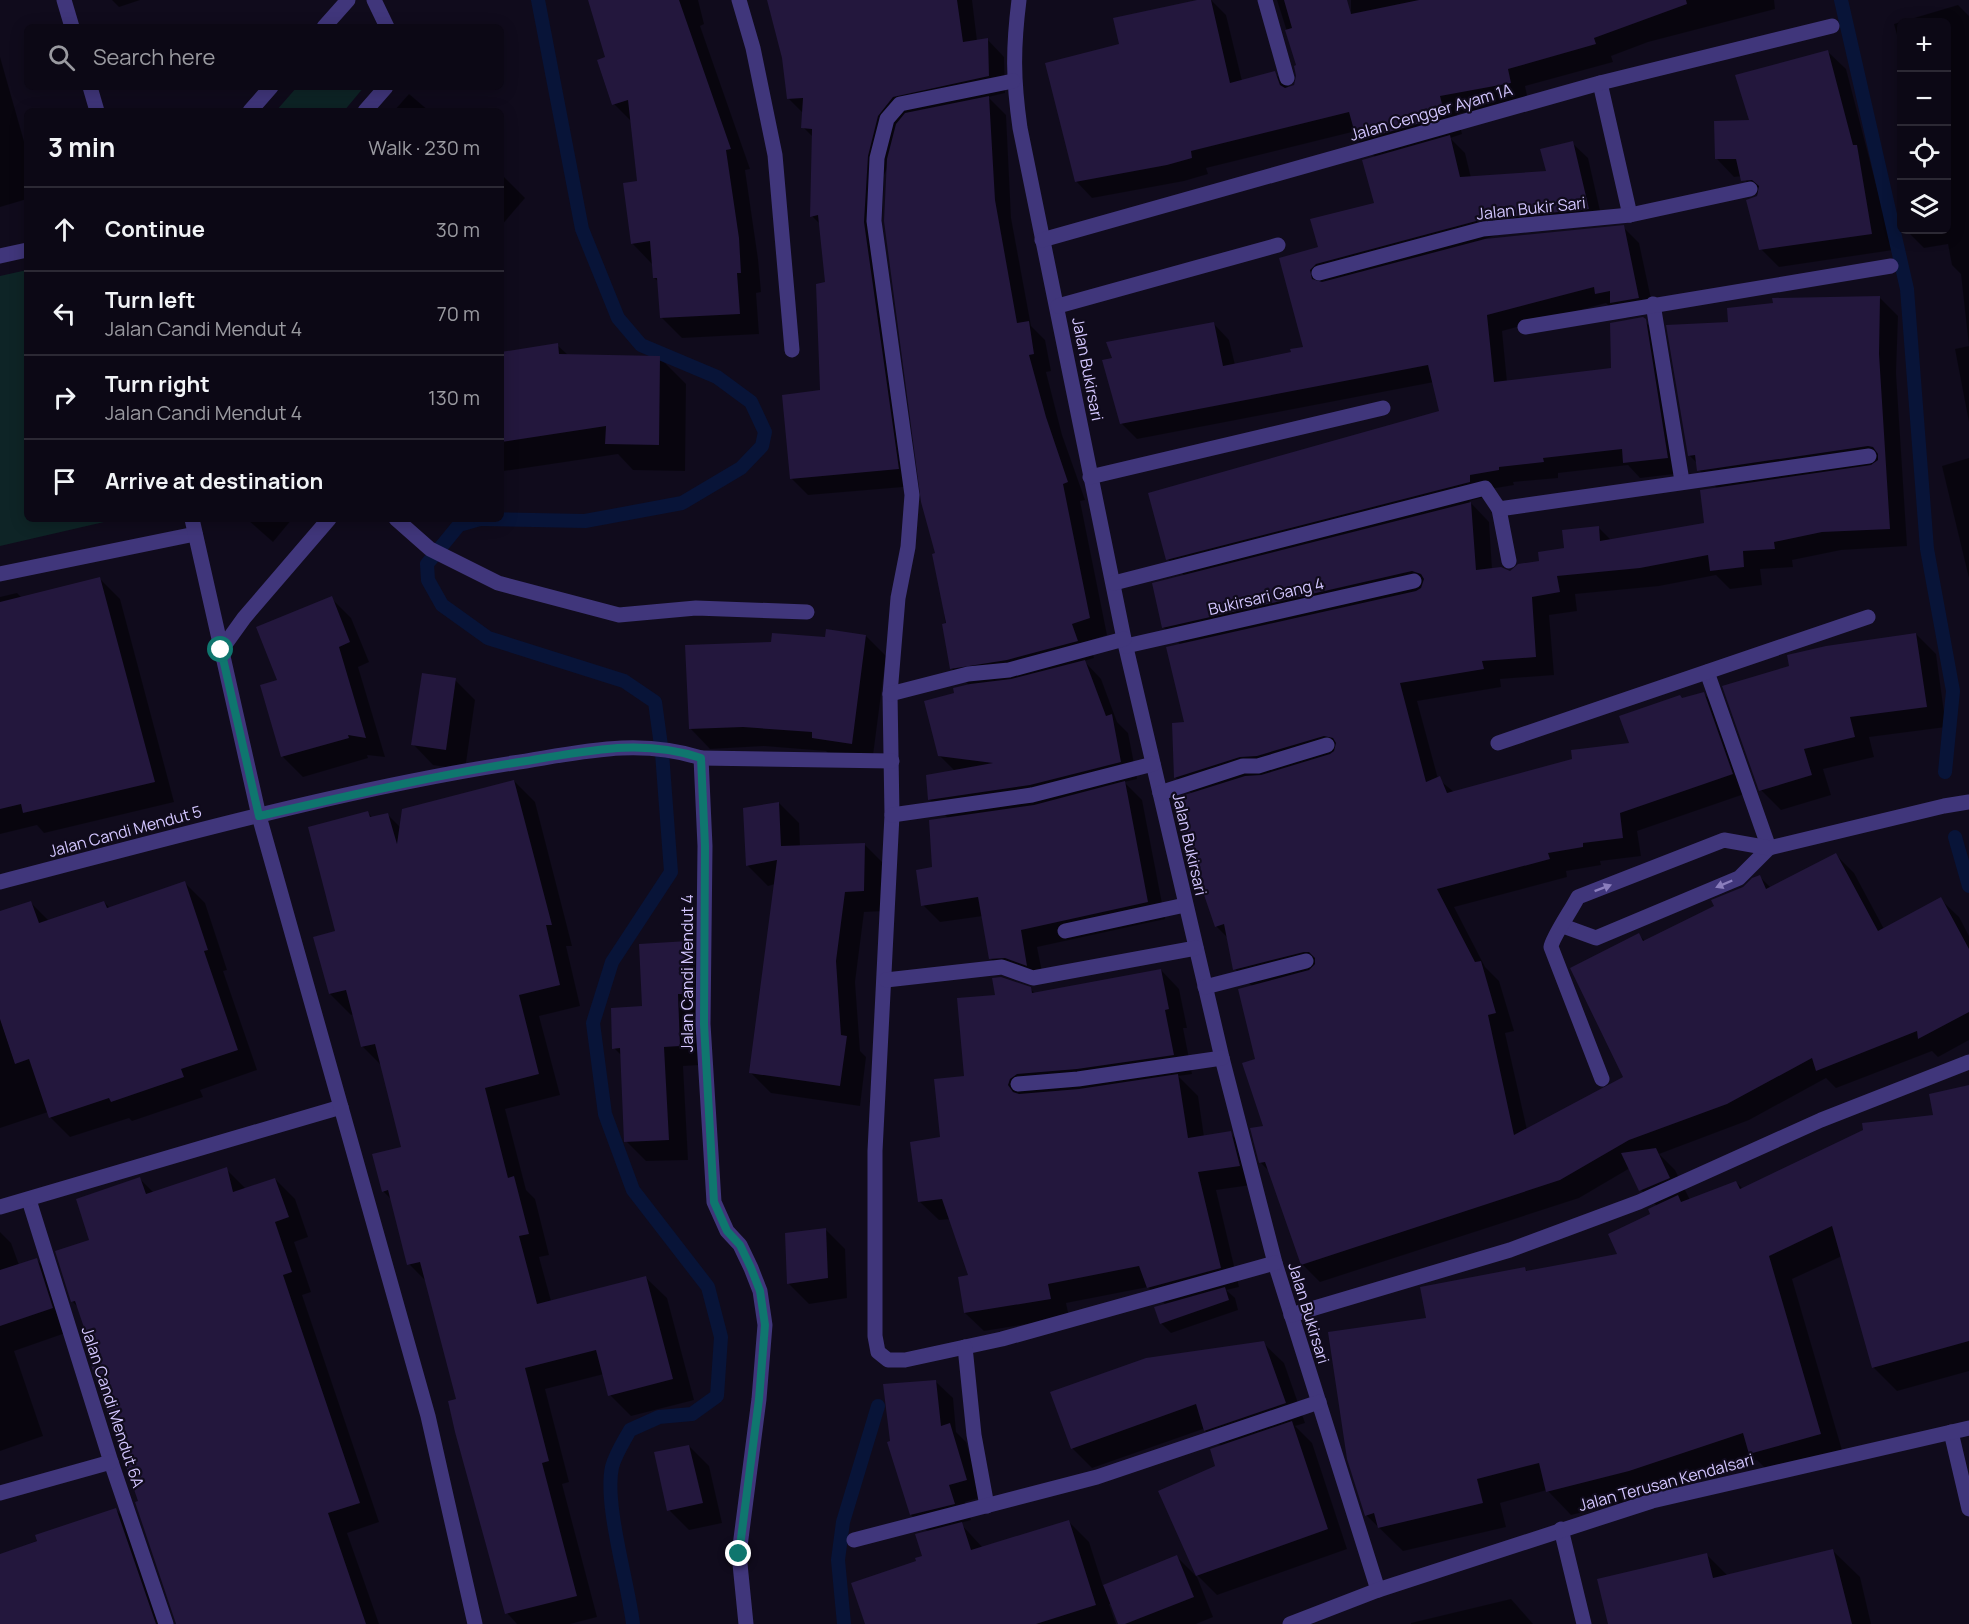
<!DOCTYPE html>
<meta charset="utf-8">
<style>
:root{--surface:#0c0815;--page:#15111e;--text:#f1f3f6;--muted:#9a9aa0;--line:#2c2934}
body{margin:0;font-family:Manrope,sans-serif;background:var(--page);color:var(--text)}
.controls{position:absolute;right:18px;top:18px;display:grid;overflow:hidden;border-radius:9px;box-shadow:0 3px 15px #0003}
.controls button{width:54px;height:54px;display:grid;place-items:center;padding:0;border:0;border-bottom:2px solid var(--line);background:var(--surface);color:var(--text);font:30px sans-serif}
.stop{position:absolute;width:18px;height:18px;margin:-14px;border:4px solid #0f766e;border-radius:50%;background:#fff}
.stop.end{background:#0f766e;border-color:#fff;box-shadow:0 2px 6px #0008}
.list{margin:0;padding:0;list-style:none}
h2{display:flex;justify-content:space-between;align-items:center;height:78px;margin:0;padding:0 24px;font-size:26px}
h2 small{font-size:20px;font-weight:400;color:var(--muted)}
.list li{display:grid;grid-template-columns:39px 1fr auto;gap:18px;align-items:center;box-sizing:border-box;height:84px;padding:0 24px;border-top:2px solid var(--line)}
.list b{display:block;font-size:22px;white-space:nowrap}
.list p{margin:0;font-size:20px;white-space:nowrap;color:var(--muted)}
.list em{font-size:20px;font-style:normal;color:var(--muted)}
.icon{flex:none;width:33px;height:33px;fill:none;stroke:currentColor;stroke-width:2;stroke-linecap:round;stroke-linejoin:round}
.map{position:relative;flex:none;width:1969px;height:1624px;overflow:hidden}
.search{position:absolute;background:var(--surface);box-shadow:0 3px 15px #0003;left:24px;top:24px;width:480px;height:66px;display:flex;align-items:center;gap:15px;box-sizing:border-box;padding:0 21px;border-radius:9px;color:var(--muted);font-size:22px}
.panel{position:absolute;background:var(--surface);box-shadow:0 3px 15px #0003;left:24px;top:108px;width:480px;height:414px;border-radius:9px}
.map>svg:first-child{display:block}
</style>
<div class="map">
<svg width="1969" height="1624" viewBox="0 0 1969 1624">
<rect width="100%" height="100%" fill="#100b1c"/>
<g fill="#0e2426">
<path d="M297,87H364L344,111H276Z"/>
<path d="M27,270V519H117L0,546V276Z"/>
</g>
<g fill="#0007">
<path d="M112,0H140L119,7Z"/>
<path d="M590,0H698L704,24L700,26L750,169L745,170L758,259L761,292L756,293L759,334L682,338L662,318L659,282L654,278L652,264L632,243L639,182L632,122L614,104L607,58Z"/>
<path d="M769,0H972L977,41L987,39L1004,57L1005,93L988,97L1006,115L1011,218L1031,326L1045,340L1051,371L1046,372L1062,435L1085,500L1080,501L1107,635L1088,641L1094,658L1084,661L1101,679L1117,722L1128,733L1137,779L1124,782L1142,800L1165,919L1037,947L1044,982L1008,975L990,958L983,916L940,922L923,905L948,818L929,799L956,772L939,755L956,694L969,685L951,668L888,166L884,175L881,241L915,486L808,495L791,478L822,391L826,283L821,225L812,216L814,138L803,127V113L789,99L784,58Z"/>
<path d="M1204,0H1211L1226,15L1242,81L1274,73L1291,89L1298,80V66L1277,0H1320L1351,110V0H1774L1775,9L1648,42L1611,56L1613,62L1525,86L1528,100L1457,114L1462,134L1450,138L1465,153L1471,178L1548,172L1572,143L1588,158L1603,224L1497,235L1481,240L1623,227L1639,243L1654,313L1627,318L1617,308L1612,309L1606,303L1502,331L1507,382L1612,369L1642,319L1658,334L1683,473L1640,478L1628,465L1558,473V478L1513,482L1514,485L1484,490L1485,497L1469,501L1489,522L1492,569L1510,572L1541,563L1598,527L1612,541L1706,524L1718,489L1699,470L1698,464L1689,455L1729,323L1879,297L1898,316L1896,373L1907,546L1841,550L1792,560L1793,567L1760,569L1762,585L1730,589L1716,575L1659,586L1575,594L1577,611L1549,615L1554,675L1500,679L1501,687L1417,701L1438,779L1454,792L1631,744L1683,699L1703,693L1722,712L1750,792L1637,831L1641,856L1600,861L1601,865L1566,871L1567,877L1454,907L1485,967L1499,981L1514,1031L1505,1033L1527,1130L1625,1078L1639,935L1645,941L1716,907L1760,877L1771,888L1836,855L1854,873L1884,929L1940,899L1959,917L1969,936V1040L1938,1057L1932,1051L1836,1088L1826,1078L1749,1120L1659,1154L1675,1170L1690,1200L1736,1182L1743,1189L1935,1116L1969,1087V1371L1897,1391L1873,1367L1842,1256L1792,1279L1844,1457L1774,1477L1757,1460L1653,1495L1571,1515L1547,1490L1500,1503L1506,1527L1403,1551L1366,1515L1428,1319L1524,1268L1528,1272L1619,1255L1657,1206L1641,1190L1630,1168L1579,1198L1320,1282L1302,1264L1270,1172L1260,1162L1265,1127L1252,986L1235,969L1228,938L1216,926L1192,794L1176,778L1174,724H1186L1181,645L1163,627L1185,576L1168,559L1441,412L1434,382L1137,439L1121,423L1214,324L1229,340L1235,365L1292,354L1305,348L1280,259L1320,248L1375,204L1376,158L1358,140L1356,131L1206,168L1208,174L1184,181L1092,198L1076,181L1121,46Z"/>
<path d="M1958,5L1969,16V422L1955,349L1969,346L1961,274L1952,265L1948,244L1924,248L1906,230H1946V22H1902V53L1894,24Z"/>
<path d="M1828,52L1846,69L1893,250L1779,267L1761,249L1759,197L1742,176L1734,177L1717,159Z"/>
<path d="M0,57L27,152V199L0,207Z"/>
<path d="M409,94L429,111H394Z"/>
<path d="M501,174L525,198L501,226Z"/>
<path d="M557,345L568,355L659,357L686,384L685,471L633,470L618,454L504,471L501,468V353Z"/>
<path d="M1969,458V578L1942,466Z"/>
<path d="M247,519H292L273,542Z"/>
<path d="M100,579L120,599L174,802L44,833L37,825L0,834V597L17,593L22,598Z"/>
<path d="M331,598L351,618L369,662L358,667L385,757L367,755L368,758L303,777L283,757L262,686L279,681Z"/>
<path d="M1916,634L1936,654L1946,727L1869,737L1874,757L1823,769L1831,795L1781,810L1761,790L1791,667Z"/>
<path d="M866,636L886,656L872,763L833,758L826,751L764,746L710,749L690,728L826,638Z"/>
<path d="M455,680L475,700L465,770L433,765L413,744Z"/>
<path d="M514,781L535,802L572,946H566L580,1006L539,1016L560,1095L505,1109L526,1190L535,1199L549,1255L539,1257L551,1301L645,1277L667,1298L694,1400L631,1416L610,1395L604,1374L545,1389L569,1482L562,1484L597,1617L570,1624H517L507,1613L458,1400L428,1283L409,1264L393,1201L383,1191L403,1148L382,1066L362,1046L354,1014L351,1015L330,994L337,932L368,813L373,818L387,814L401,828Z"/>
<path d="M779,803L799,823L800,847L864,844L884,864V911L864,912L855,982L860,1051L866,1057L860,1106L771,1093L751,1073L775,884L768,886L748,866L744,810Z"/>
<path d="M185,883L205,903L227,970L223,971L257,1070L200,1090L203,1097L132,1121L129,1118L70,1137L50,1117L48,1112L0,1128V913L31,903L49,921L104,902L110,908Z"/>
<path d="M688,943L708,963L700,1065L683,1066L688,1160L646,1161L626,1141L622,1056L614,1048Z"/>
<path d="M1161,970L1179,989L1187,1028H1183L1192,1074L1178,1076L1198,1096L1204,1137L1230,1133L1249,1152L1258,1184L1216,1190L1239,1287L1226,1290L1235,1298L1238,1310L1171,1333L1161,1323L1166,1305L1148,1287L1066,1303L1069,1317L984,1331L965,1313L970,1276L951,1219L939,1220L920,1202L997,997L1030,989L1036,994Z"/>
<path d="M226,1169L246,1189L275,1179L295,1199L308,1237L294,1242L311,1292L302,1295L379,1522L347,1533L379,1624H176L98,1364L79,1308L72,1301L91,1241L140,1179L154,1193Z"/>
<path d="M825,1229L845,1249L847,1298L809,1304L789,1284Z"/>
<path d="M0,1232L11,1243L19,1265L36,1259L58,1281L74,1330L14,1351L43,1436L0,1451Z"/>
<path d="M1263,1343L1284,1363L1305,1423L1295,1426L1312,1443L1347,1549L1217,1595L1197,1575L1222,1447L1203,1429L1092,1468L1072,1448Z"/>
<path d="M936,1382L953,1398L956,1432L966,1442L982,1497L965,1502L971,1520L960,1523L983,1548L1068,1521L1089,1542L1103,1586L1177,1557L1197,1577L1213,1617L1196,1624H1120L1112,1604H1109L1116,1624H866L924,1556L929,1532L911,1515Z"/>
<path d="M689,1446L709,1466L722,1523L689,1530L669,1510Z"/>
<path d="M116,1510L136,1530L168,1624H0V1555Z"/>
<path d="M1833,1551L1860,1577L1871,1624H1609L1707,1555L1728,1576Z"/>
<path d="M1511,1599L1533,1624H1411V1623Z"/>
</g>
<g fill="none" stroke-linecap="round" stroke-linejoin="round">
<g stroke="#081438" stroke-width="14">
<path d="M1841,0L1907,289L1927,549L1953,691L1945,772"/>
<path d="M480,519L459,525L427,564L428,580L442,605L488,638L624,681L655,702L662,753L671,872L612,962L593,1023L605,1114L633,1190L708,1287L721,1337L717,1396L692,1414L659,1417L630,1430C624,1441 615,1455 612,1467C604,1505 628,1582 633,1624"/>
<path d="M480,519L585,521L682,503L741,468L762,446L765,432L751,402L717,377L641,345L618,318L582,229L538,0"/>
<path d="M1955,837L1969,886"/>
<path d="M844,1624L838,1560L843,1522L878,1406"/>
</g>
</g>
<g fill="#23173d">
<path d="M588,0H679L731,149L726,150L739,238L741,273H737L740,314L660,318L657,278H653L650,241L631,244L623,183L637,181L628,100L612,105L597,60L605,57Z"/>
<path d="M767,0H957L963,42L988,38L989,76L893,97L878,116L868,156L864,222L899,469L790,479L782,395L820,390L816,284L825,282L818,215L810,217L812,129L801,128L803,98L787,99L782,58Z"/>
<path d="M1197,0H1211L1230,83L1275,71L1280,85L1285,88L1294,85L1296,76L1294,66L1296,65L1285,30L1292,28L1284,0H1347L1351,14L1419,0H1686L1687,4L1594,38L1596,44L1508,69L1511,83L1440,96L1445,116L1357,141L1349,112L1191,151L1192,158L1167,165L1075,182L1045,63L1119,44L1113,18Z"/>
<path d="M1828,50L1853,145H1857L1872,234L1759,250L1746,200L1757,196L1759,186L1752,180L1741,181L1736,159H1715L1714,121L1749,120L1735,75Z"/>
<path d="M989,96L995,200L1017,323L1029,321L1034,354L1029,355L1046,417L1068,482L1063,484L1090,618L1072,624L1078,641L1007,660L950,669L942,624L946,623L932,554L935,553L921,502L884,221L887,159L896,124L905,113Z"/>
<path d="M1450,135L1460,177L1546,171L1540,149L1573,141L1589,209L1480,220L1316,264L1310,270L1312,279L1322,282L1485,239L1624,225L1639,298L1610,303V291L1595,294L1594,287L1487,315L1494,382L1611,368L1610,323L1643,317L1646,319L1668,458L1623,463L1622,449L1543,458L1544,462L1499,467V470L1470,475V482L1166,560L1148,493L1439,411L1428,365L1120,424L1102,360L1112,358L1106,342L1214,322L1223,366L1291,352L1290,349L1303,347L1279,258L1318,247L1310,219L1374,203L1362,160Z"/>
<path d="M1880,296L1879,354L1890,529L1822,532L1774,542L1775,549L1743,551L1744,567L1710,571L1708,555L1640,568L1557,576L1560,592L1532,597L1536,657L1482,661L1484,669L1400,683L1426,782L1440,776L1447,793L1572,759L1571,750L1629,743L1619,716L1680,695L1682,698L1704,692L1733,774L1620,813L1623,838L1583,843V847L1548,853L1550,859L1437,889L1475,962L1481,961L1496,1013L1488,1015L1514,1135L1623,1077L1570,968L1639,933L1643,941L1714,906L1711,900L1743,887L1752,878L1760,875L1766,889L1836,853L1878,931L1941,897L1969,949V1012L1918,1039L1917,1031L1816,1071L1812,1058L1727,1104L1629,1140L1560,1180L1301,1265L1265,1162L1259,1163L1250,1128L1263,1126L1242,1063L1255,1059L1238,989L1309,970L1315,964V958L1309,952H1304L1233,970L1224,924L1215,927L1175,810V798L1245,776L1261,775L1330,754L1334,751L1336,743L1333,738L1324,736L1257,756L1240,757L1174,778L1172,723L1184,722L1166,647L1416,591L1421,588L1424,579L1421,574L1412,571L1162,628L1152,583L1471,502L1476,570L1501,567L1510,571L1518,564L1539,561L1538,552L1564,548L1562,530L1599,526L1600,541L1704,523L1700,490L1871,465L1878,460V454L1873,447L1868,446L1697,471L1695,455L1688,456L1666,325L1728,322L1727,308L1773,303L1772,298Z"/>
<path d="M558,343L559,354L660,356L659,445L605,444L606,426L501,442V352Z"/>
<path d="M100,577L155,782L23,813L21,804L0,809V602Z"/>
<path d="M332,596L350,642L339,647L366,738L348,735L349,738L281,757L260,685L277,680L256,627Z"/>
<path d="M826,629L866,635L852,744L812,738V732L743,727L689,729L685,645L771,642L772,633L825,637Z"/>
<path d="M1916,633L1927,707L1850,717L1855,737L1804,749L1812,775L1759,791L1722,686L1789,666L1787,655L1826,646Z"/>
<path d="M1085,660L1106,716L1112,714L1121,762L1030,785L928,800L926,775L993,763L938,756L924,701L954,693L953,688L970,684L1011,679Z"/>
<path d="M422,673L456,678L446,750L411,745Z"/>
<path d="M514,780L552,925H546L560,985L519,995L539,1074L485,1088L508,1178L514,1176L529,1234L519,1236L537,1304L646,1276L673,1379L608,1396L596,1350L525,1368L549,1461L542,1463L577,1596L505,1614L455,1432L448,1401L456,1399L420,1262L407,1265L388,1190L382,1192L372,1154L401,1147L375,1044L361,1047L346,990L329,994L313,937L335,931L308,827L368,811L370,817L388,813L397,844L402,809Z"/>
<path d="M1125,781L1148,902L1021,930L1027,966L1005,958L989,959L978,897L921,906L916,870L932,867L929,820L1034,805Z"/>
<path d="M779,802L781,846L865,843L864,891L845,892L836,961L841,1035L847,1036L840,1086L749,1073L777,860L746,866L743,808Z"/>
<path d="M185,881L208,950L204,951L238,1050L181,1069L184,1077L111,1102L109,1098L49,1118L29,1059L15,1064L0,1019V911L31,901L39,923L104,901L107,908Z"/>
<path d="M688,941L691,994H678L680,1046L664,1047L669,1140L624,1142L620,1048L612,1049L611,1008L642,1006L639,944Z"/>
<path d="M1161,969L1169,1009L1165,1010L1174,1055L1077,1069L1017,1074L1010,1079L1008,1085L1013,1092L1019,1094L1079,1089L1178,1074L1188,1138L1231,1131L1240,1166L1198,1172L1221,1268L1147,1288L1139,1266L1048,1284L1051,1299L964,1313L958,1277L968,1275L942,1199L918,1202L910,1142L940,1137L934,1079L964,1076L957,998L995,995L992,978L1001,977L1031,987L1032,993Z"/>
<path d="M1969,1085V1341L1872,1368L1832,1226L1769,1256L1821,1434L1749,1454L1743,1433L1629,1471L1546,1492L1539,1463L1477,1479L1483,1503L1378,1528L1374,1513L1365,1516L1347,1459L1328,1332L1426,1318L1420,1287L1525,1267L1526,1271L1617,1254L1608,1234L1650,1214L1648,1209L1678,1195L1681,1202L1736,1181L1740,1189L1863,1130L1862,1123L1933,1115L1929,1094Z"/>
<path d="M1656,1148L1670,1178L1639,1191L1621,1153Z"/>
<path d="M227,1167L233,1192L275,1178L289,1217L275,1222L292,1272L283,1275L360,1503L328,1513L366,1624H176L135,1502L138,1501L91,1365L96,1363L75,1301L71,1302L55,1251L89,1240L76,1199L140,1177L146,1194Z"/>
<path d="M826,1228L828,1278L787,1284L785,1233Z"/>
<path d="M37,1258L53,1308L0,1326V1270Z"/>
<path d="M1225,1287L1229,1300L1160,1324L1154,1307Z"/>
<path d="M1264,1341L1286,1403L1204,1431L1196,1404L1071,1449L1050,1392L1146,1358Z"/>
<path d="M936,1380L941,1426L950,1423L967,1480L949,1485L955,1504L910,1515L887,1442L890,1441L883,1384Z"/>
<path d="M1292,1421L1328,1529L1196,1576L1158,1491L1215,1466L1210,1449Z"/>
<path d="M689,1445L703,1503L667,1511L654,1452Z"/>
<path d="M116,1508L156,1624H0V1554L37,1541L35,1535Z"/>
<path d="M1069,1520L1096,1605L1036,1624H865L851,1583L916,1561L915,1558L922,1556L915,1534L962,1522L971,1550Z"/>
<path d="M1833,1549L1852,1624H1608L1597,1579L1707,1553L1713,1578Z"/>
<path d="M1177,1555L1194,1597L1125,1624H1118L1103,1585Z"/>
</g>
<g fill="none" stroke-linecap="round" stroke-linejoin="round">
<path stroke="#40367b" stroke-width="15" d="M1065,931L1185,905"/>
<g stroke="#40367b" stroke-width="15">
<path d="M374,0L387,27"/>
<path d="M739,0L753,48L775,155L792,350"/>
<path d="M1019,0C1013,48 1013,79 1020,128L1124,639L1222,1058L1275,1263L1378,1590"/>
<path d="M1265,0L1287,78"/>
<path d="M324,27L348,0"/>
<path d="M1013,81L900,104L887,119L877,158L874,221L912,495L908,547L898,598L890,694L892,815L875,1151V1336L878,1352L888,1360H905L1002,1339L1275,1263"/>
<path d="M1600,83L1630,215"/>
<path d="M250,111L271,87"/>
<path d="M365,111L386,87"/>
<path d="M1042,240L1600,83L1832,26"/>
<path d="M0,256L27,250"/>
<path d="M1319,273L1483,229L1630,215L1750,189"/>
<path d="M1653,304L1682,481"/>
<path d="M1058,306L1278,245"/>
<path d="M1525,327L1891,266"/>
<path d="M1090,477L1383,408"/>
<path d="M1499,509L1509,561"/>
<path d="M396,519L430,549L498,583L619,615L696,608L807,612"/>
<path d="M0,574L195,534"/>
<path d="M1114,583L1485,488L1499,509L1869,456"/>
<path d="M1126,646L1414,581"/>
<path d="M221,650L244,618L329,519"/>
<path d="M1707,672L1769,848"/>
<path d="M890,694L968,674L1009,670L1124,639"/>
<path d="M1498,743L1868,617"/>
<path d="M701,758L892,761"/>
<path d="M1160,793L1243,766H1258L1327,745"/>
<path d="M892,815L1032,795L1153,764"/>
<path d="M0,882C170,838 340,790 513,763C578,753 637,737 701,758L705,846L703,1024L714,1202L727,1231L740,1245L751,1268L760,1291L765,1325L759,1399L739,1554L746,1624"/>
<path d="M1563,926L1596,938L1739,878L1769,848"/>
<path d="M886,980L1002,967L1033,978L1196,948"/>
<path d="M1205,987L1306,961"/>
<path d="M1602,1079L1551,947C1552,938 1572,909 1578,897L1724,840L1769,848L1944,806L1969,802"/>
<path d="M1018,1084L1078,1079L1222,1058"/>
<path d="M29,1200L111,1462L166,1624"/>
<path d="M0,1207L341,1107"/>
<path d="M1291,1315L1510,1250L1639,1202L1821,1120L1969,1062"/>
<path d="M965,1347L974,1435L987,1506"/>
<path d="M1951,1432L1969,1509"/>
<path d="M0,1493L111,1462"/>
<path d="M1561,1529L1584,1624"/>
<path d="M854,1540L1097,1477L1319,1402"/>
<path d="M1290,1624L1378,1590L1652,1501L1969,1428"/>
</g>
<g stroke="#40367b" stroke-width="15">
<path d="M64,0L72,27"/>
<path d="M90,87L97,111"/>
<path d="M192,519L259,816L428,1416L475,1624"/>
</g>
</g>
<defs><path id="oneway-solid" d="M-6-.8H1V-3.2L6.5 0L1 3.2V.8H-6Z" transform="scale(1.5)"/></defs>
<g fill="#8a7ebd">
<use href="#oneway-solid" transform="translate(1724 884) rotate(157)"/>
<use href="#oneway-solid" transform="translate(1603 888) rotate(-21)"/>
</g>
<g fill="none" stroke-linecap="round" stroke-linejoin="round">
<path stroke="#0f766e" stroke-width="8" d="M221,650L259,816C348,796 436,775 526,761C588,751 641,738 701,758L705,846L704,1024L714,1202L727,1231L740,1245L751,1268L760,1291L765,1325L759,1399L739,1554"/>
</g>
<g text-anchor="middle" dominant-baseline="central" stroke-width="4.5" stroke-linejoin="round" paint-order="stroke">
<g font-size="16" fill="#d3c6ff" stroke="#100b1c">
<text transform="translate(1431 112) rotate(-16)">Jalan Cengger Ayam 1A</text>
<text transform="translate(1531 208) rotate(-6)">Jalan Bukir Sari</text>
<text transform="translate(1088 369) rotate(79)">Jalan Bukirsari</text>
<text transform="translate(1266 596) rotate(-13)">Bukirsari Gang 4</text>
<text transform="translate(125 831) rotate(-15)">Jalan Candi Mendut 5</text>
<text transform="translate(1190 844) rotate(77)">Jalan Bukirsari</text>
<text transform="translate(687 973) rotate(-90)">Jalan Candi Mendut 4</text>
<text transform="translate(1309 1313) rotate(73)">Jalan Bukirsari</text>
<text transform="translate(113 1407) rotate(72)">Jalan Candi Mendut 6A</text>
<text transform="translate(1666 1482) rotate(-15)">Jalan Terusan Kendalsari</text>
</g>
</g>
</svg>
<div class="controls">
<button>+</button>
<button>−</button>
<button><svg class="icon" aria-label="locate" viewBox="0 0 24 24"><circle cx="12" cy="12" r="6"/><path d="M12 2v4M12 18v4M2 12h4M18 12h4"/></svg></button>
<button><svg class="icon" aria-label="layers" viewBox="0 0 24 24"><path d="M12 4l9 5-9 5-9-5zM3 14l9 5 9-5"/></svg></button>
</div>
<div class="stop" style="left:221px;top:650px"></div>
<div class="stop end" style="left:739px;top:1554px"></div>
<div class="search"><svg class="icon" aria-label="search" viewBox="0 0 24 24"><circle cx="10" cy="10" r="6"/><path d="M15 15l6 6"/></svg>Search here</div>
<section class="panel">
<h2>3 min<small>Walk · 230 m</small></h2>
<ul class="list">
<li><svg class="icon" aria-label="ahead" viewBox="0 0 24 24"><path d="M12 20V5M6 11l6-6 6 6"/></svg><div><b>Continue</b></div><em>30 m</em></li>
<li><svg class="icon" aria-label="left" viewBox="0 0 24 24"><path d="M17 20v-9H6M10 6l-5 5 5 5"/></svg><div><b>Turn left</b><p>Jalan Candi Mendut 4</p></div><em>70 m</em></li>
<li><svg class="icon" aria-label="right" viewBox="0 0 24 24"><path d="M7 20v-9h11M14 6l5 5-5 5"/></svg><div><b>Turn right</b><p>Jalan Candi Mendut 4</p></div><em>130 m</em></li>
<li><svg class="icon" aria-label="arrive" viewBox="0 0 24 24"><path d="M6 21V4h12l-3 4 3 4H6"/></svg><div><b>Arrive at destination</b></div></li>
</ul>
</section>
</div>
